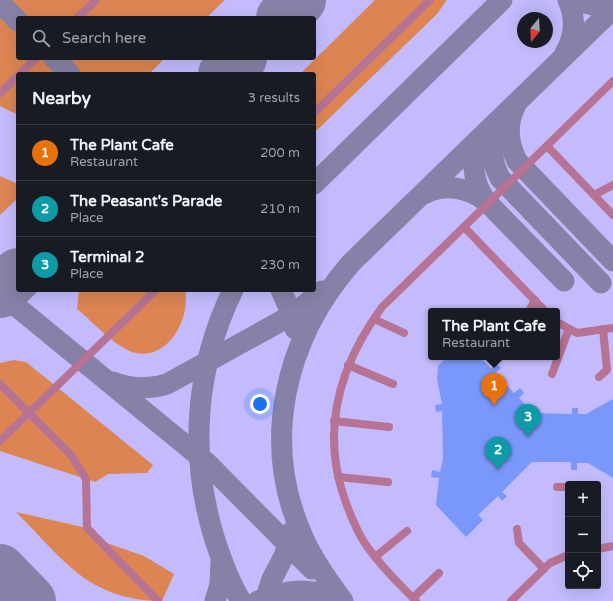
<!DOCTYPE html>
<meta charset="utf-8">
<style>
:root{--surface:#171b24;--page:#242831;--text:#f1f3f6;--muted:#9ea1a6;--line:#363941;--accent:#db2777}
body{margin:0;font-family:"Varela Round",sans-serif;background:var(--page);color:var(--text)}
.controls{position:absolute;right:12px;bottom:12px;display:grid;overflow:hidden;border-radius:4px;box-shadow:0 4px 16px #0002}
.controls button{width:36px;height:36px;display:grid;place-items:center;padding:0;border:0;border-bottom:1px solid var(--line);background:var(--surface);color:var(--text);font:20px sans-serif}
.compass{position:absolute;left:517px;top:12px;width:36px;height:36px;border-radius:50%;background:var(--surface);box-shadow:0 4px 16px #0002;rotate:198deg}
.you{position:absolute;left:260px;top:404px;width:14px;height:14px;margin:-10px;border:3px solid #fff;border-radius:50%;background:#1a73e8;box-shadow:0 0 0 6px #1a73e833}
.badge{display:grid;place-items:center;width:26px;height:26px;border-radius:50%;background:var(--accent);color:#fff;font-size:13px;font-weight:700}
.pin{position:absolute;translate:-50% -33px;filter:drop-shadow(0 1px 2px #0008)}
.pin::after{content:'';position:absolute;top:21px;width:14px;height:12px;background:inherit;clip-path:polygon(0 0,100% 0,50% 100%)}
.popup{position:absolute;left:428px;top:308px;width:132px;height:52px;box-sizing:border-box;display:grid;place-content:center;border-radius:4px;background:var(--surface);filter:drop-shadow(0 1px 3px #0005);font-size:13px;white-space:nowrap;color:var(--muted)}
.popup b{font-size:15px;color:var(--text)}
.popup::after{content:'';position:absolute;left:50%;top:100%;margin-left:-8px;border:8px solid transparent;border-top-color:var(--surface)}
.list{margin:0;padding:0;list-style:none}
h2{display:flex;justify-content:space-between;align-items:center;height:52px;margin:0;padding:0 16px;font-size:17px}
h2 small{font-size:13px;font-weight:400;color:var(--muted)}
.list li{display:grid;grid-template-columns:26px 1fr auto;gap:12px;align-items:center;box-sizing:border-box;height:56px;padding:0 16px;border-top:1px solid var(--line)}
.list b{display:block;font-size:15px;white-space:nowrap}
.list p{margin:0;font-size:13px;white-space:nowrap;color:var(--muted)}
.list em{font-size:13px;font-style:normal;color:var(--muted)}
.icon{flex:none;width:22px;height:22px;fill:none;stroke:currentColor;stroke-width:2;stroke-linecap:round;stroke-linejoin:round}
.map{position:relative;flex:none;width:613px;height:601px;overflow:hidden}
.search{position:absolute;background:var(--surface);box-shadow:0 4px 16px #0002;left:16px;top:16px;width:300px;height:44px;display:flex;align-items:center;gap:10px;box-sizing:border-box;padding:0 14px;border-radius:4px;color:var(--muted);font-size:15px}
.panel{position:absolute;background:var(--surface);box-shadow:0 4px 16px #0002;left:16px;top:72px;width:300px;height:220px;border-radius:4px}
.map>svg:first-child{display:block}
</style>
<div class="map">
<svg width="613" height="601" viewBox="0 0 613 601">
<rect width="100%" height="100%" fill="#cdc8f7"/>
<path fill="#c3bbfd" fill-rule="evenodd" d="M0,0H613V601H0ZM18,18H314V58H18ZM523,18H547V42H523ZM18,74H314V290H18ZM431,311H557V357H431ZM568,484H598V586H568Z"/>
<g fill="#dc8553">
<path d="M0,0H225L206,18H18V58H165L149,74H18V115L0,106Z"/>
<path d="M375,0H447L437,14L314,133V74H300Z"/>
<path d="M0,176L18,184V198L0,215Z"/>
<path d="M79,290H185C191,317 169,360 136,353C118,350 92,321 77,309Z"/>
<path d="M14,360L26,362L153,465L147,473L108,474L95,482L0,451V363Z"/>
<path d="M16,512L87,528L98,540L144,556L174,574L162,601C89,601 63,559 16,512Z"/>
</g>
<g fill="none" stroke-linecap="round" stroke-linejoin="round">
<g stroke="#8682a7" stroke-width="21">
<path d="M572,0L593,5L613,2"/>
<path d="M0,3L18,21"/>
<path d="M565,53C575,37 576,17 568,0"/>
<path d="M54,58L70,74"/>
<path d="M515,107C506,125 508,143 517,161L613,261"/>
<path d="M501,120C489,138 490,159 500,178L601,283"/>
<path d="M481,139C470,159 472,183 487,202L564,281"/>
<path d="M314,184L502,0"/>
<path d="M424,194C445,183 468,187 487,202"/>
<path d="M233,290C195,368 189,454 214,537C221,559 229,581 241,601"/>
<path d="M281,290L292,315L295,329"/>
<path d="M0,293L206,462L312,569"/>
<path d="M113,382C131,389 148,390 167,384L292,315L322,291"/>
<path d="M215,601L220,585L221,562"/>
<path d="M258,601C284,590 313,586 337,601"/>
<path d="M265,601L272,579L285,554L290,533"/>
<path d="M343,601C328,581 313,560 303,537C260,442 285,339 351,263L613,9"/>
</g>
<g stroke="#8682a7" stroke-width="52">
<path d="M282,18L300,0"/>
<path d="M224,74L241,58"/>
<path d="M0,292L18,274"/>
<path d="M0,570L30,601"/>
</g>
</g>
<path fill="#7a98fa" d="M447,357H480L491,369L496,363L501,368L495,373L514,393L520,388L524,393L519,398L534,413L572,414V408H578V414H586L613,399V478L588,463H577V470H571V462H532L502,492L507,496L502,501L498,496L478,515L483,520L466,537L436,505L439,478L431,477L432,470L440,472L443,458L442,411L436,412L435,405L442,404L437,379L438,366Z"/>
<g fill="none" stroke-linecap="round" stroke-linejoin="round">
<g stroke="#b67394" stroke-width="8">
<path d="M77,18L96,0"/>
<path d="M20,74L36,58"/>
<path d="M0,93L18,76"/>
<path d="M314,113L430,0"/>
<path d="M547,146L613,215"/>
<path d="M594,195L613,185"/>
<path d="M464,227L545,311"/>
<path d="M529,311L535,300"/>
<path d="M374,319L404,333"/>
<path d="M557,322L577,333L613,328"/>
<path d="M348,365L393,384"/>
<path d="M552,374L569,329"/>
<path d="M599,377L607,370L603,329"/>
<path d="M0,384L71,455L86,479L87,528L158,601"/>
<path d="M334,421L389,427"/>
<path d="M0,441L156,290"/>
<path d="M338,477L388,482"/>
<path d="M557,487H566L568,489"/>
<path d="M517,529L519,543L544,569"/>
<path d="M598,549L613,546"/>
<path d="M375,557L407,531"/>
<path d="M413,598L439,573"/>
<path d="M416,601C397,582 379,564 364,542C356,529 350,514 345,500C320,430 339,366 382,307L613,81"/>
<path d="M511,601L550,563L568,555"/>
</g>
</g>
</svg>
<div class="controls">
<button>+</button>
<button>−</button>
<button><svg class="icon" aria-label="locate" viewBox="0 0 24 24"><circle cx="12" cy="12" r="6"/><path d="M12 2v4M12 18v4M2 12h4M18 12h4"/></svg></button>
</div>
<svg class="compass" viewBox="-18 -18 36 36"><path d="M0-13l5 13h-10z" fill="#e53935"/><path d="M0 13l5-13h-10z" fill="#9ea1a6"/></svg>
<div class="you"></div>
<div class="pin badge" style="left:494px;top:406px;background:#e8710a">1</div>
<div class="popup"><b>The Plant Cafe</b>Restaurant</div>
<div class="pin badge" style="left:498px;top:470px;background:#0f9aa8">2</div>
<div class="pin badge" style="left:528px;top:437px;background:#0f9aa8">3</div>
<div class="search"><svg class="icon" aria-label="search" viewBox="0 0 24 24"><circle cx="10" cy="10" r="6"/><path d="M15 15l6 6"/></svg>Search here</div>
<section class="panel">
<h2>Nearby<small>3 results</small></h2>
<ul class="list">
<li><span class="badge" style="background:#e8710a">1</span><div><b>The Plant Cafe</b><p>Restaurant</p></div><em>200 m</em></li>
<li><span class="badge" style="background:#0f9aa8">2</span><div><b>The Peasant's Parade</b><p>Place</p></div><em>210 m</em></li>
<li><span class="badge" style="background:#0f9aa8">3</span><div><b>Terminal 2</b><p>Place</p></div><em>230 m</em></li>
</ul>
</section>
</div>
